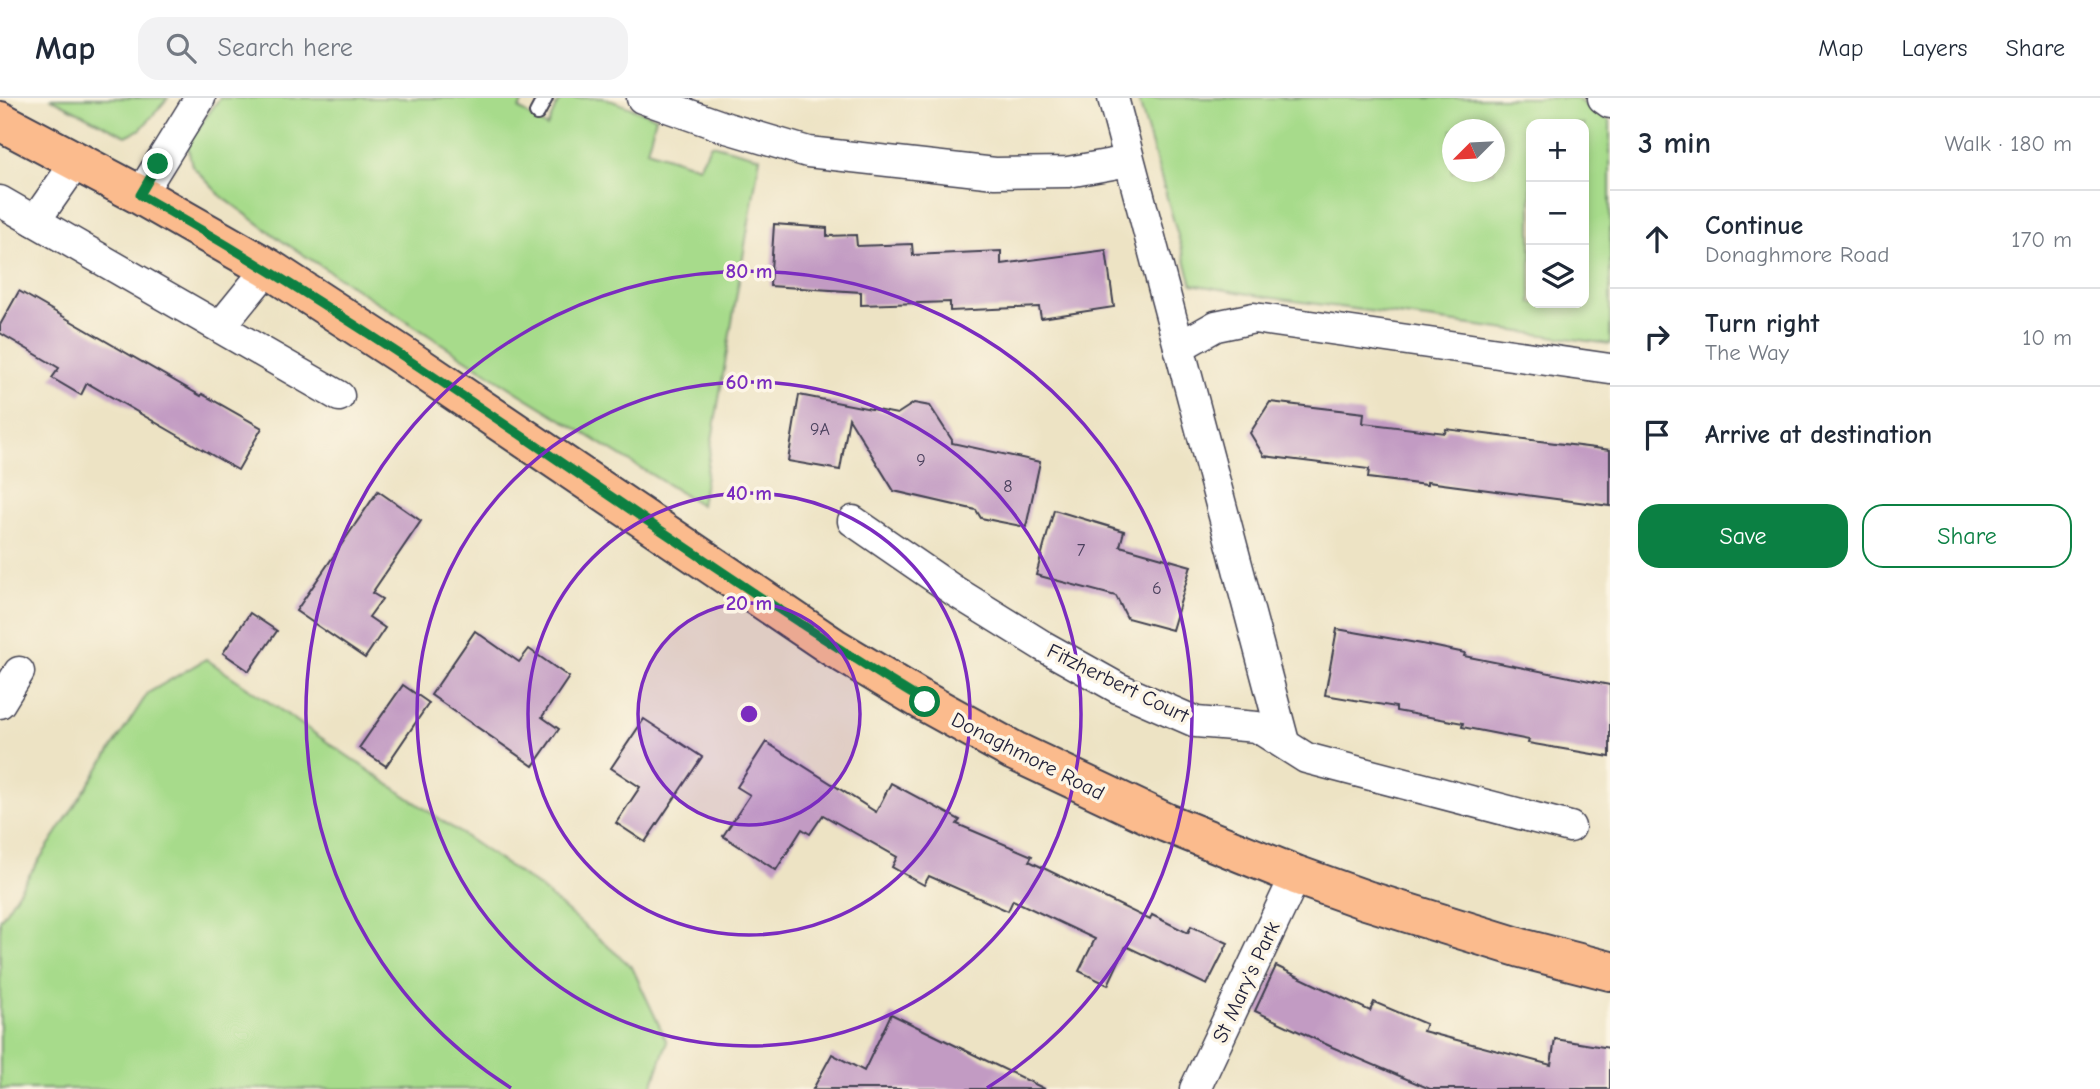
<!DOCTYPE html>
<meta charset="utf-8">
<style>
:root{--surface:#fff;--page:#f2f2f3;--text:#1f2937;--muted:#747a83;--line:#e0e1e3;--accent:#0b8043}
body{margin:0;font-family:"Comic Neue",sans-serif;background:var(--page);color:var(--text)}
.controls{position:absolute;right:21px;top:21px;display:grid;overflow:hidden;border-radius:14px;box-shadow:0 4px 10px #0003}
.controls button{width:63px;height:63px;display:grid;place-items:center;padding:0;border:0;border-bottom:2px solid var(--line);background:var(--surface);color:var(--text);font:35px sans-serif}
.compass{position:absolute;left:1442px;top:21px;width:63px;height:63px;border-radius:50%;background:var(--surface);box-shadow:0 4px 10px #0003;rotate:246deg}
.stop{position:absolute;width:21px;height:21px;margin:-16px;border:5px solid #0b8043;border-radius:50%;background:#fff}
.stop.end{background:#0b8043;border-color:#fff;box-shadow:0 2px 7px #0008}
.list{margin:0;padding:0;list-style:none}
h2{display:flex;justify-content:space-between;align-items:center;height:91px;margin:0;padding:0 28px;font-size:30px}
h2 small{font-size:23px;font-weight:400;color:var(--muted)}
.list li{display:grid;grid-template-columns:46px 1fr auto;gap:21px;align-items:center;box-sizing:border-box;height:98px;padding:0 28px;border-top:2px solid var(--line)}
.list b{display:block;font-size:26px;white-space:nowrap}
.list p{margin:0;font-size:23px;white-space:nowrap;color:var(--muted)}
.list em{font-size:23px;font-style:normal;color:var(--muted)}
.actions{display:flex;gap:14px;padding:21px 28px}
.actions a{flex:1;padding:16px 0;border:2px solid var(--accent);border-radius:21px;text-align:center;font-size:24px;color:var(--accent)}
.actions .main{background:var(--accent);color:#fff}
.icon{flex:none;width:38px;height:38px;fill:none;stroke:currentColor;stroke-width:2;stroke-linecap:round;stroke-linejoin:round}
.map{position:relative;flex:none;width:1610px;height:991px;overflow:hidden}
header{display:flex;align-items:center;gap:42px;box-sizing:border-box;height:98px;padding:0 35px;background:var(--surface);border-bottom:2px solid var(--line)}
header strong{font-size:33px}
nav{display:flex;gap:38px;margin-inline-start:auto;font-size:24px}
.search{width:490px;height:63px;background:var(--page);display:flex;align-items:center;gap:18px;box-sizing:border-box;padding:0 24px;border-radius:21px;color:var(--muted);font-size:26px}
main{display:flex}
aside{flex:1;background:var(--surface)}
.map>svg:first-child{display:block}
</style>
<header>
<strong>Map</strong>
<div class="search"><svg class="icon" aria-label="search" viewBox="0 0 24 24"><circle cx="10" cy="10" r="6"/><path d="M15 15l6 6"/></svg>Search here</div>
<nav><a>Map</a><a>Layers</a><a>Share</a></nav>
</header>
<main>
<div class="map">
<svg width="1610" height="991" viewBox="0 0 1610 991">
<rect width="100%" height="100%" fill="#fcf5e5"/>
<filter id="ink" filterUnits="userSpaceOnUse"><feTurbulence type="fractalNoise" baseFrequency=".0143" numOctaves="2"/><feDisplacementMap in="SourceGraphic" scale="14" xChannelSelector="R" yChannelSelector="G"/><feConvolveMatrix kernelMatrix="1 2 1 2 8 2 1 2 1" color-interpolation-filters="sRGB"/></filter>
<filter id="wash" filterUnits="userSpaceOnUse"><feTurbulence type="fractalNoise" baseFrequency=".00686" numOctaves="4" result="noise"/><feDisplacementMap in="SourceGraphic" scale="28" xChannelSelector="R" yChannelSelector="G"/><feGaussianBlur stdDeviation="1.57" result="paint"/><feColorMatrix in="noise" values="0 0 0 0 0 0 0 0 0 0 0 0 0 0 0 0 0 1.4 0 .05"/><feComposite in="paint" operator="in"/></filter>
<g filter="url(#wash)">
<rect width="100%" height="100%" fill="#ede3c4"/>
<g fill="#a7db8b" stroke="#647e63" stroke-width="2" fill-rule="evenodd">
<path d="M50,0H168L141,31L126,38Z"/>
<path d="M220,0H524L519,11L547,29L557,6L564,0H604L656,19L647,52L699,69L711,46L760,59L701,407L520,296L282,143L221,98L192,68L187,45Z"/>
<path d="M1138,0H1575L1610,23V246L1266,199L1192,186ZM1584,26V205H1531V26ZM1452,32H1494V74H1452Z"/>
<path d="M206,561L539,789L632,869L667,944L651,991H0V822L148,595Z"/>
</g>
<g id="blocks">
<g fill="#c29bc3">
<path d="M774,126L827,130V138L856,137L857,148L912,146L913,157L1001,153V166L1106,152L1114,209L1041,220L1039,209L950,213V204L861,207V194L770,188Z"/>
<path d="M19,193L201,298L202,296L262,330L238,372L87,285L81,297L52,280L59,270L0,235V227Z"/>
<path d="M799,297L897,316L914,305L930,308L952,342V345L1040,364L1026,429L981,420L976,412L894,393L849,320L840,372L788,363Z"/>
<path d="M1270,304L1364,315L1363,325L1445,335L1446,331L1610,352V408L1427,384V387L1368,380L1369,371L1264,358L1250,335Z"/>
<path d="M378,393L421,423L372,495L382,501L369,519L385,530L365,560L296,513Z"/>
<path d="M1054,412L1124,433L1120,448L1191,468L1172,532L1127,520L1116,498L1036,477Z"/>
<path d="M250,515L277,533L249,573L223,555Z"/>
<path d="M1337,531L1422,546L1465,555L1464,558L1610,587V659L1528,645L1529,642L1462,629L1463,625L1396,613V609L1325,597Z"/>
<path d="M475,533L519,564L529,551L569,579L542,619L559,631L533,668L431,597Z"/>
<path d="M403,587L429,605L386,668L359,650Z"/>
<path d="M644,621L702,659L645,744L616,725L640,689L611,670Z"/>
<path d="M766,644L876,714L891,685L960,722L957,726L1032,758L1029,763L1150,822L1152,817L1188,835L1191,828L1228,845L1207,887L1126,848L1108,887L1079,873L1095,841L1013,802L1008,813L929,778L924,787L892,769L897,759L823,717L810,736L802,731L776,772L723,738L750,697L737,689Z"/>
<path d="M1276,868L1370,913L1374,904L1426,926L1423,933L1551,967L1555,941L1610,950V991H1430L1332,949L1255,913Z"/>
<path d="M891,916L983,961L1045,991H813L832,956L864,973Z"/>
</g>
</g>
</g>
<g filter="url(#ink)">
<use href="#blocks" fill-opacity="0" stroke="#403f50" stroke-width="2"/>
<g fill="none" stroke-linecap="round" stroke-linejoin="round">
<defs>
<path id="service" d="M537,15L545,0"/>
<g id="minor">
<path d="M642,0L727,30L808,54L995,75L1068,74L1129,63"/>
<path d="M1113,0L1284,644"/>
<path d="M1603,0L1610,5"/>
<path d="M140,97L200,0"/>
<path d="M0,103L339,298"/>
<path d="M35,123L77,63"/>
<path d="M220,229L268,170"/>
<path d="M1179,249L1216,228L1254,220L1610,271"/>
<path d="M853,423L956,494L1043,548L1118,590L1196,624L1257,629L1306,660L1570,729"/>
<path d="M0,605L19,574"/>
<path d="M1195,991L1296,777"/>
</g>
<path id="primary" d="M0,23L140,97L268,170L400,256L833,549L925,604L1014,653L1167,725L1296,777L1366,802L1521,850L1610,873"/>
</defs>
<use href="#service" stroke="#403f50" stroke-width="18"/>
<use href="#minor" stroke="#403f50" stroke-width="33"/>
<use href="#primary" stroke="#403f50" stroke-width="42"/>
<use href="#service" stroke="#fff" stroke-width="14"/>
<use href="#minor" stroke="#fff" stroke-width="30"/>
<use href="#primary" stroke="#fbbb8d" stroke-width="38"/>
</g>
</g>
<g fill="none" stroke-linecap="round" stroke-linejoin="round" filter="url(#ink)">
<path stroke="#0b8043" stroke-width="9" d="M158,66L140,97C413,249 659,442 925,604"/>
</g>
<circle cx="749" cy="616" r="111" fill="#7b2cbf" fill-opacity=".12"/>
<g fill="none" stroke="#7b2cbf" stroke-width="3.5">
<circle cx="749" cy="616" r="111"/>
<circle cx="749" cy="616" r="221"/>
<circle cx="749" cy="616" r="332"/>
<path d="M511 990A443 443 0 1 1 987 990"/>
</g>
<g text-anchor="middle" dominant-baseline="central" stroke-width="7" stroke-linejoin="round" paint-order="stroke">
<g font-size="18" fill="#4a405d">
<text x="820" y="331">9A</text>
<text x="921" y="362">9</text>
<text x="1008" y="388">8</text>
<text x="1081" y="452">7</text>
<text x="1157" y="490">6</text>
</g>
<g font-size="21" fill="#22223b" stroke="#fcf5e5">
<text transform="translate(1118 585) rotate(26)">Fitzherbert Court</text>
<text transform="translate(1028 658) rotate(27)">Donaghmore Road</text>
<text transform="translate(1246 884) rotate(-65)">St Mary's Park</text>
</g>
</g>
<circle cx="749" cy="616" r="10" fill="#7b2cbf" stroke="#fcf5e5" stroke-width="3.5"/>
<g font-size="21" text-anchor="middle" font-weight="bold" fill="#7b2cbf" stroke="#fcf5e5" stroke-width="7" stroke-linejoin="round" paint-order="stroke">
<text x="749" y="180">80 m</text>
<text x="749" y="291">60 m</text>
<text x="749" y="402">40 m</text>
<text x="749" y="512">20 m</text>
</g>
</svg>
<div class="controls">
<button>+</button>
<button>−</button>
<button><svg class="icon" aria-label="layers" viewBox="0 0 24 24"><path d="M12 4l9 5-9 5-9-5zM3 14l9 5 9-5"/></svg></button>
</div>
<svg class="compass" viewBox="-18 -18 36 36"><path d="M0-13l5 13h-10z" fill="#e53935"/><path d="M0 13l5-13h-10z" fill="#747a83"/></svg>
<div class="stop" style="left:925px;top:604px"></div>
<div class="stop end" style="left:158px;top:66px"></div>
</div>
<aside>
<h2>3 min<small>Walk · 180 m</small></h2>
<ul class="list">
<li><svg class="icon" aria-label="ahead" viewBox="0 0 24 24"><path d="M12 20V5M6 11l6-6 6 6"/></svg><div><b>Continue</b><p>Donaghmore Road</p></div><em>170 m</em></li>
<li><svg class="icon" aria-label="right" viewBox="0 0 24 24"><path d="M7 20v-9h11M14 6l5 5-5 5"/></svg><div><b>Turn right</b><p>The Way</p></div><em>10 m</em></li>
<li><svg class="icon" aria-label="arrive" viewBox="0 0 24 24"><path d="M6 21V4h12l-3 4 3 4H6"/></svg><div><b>Arrive at destination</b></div></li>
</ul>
<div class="actions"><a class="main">Save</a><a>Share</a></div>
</aside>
</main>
